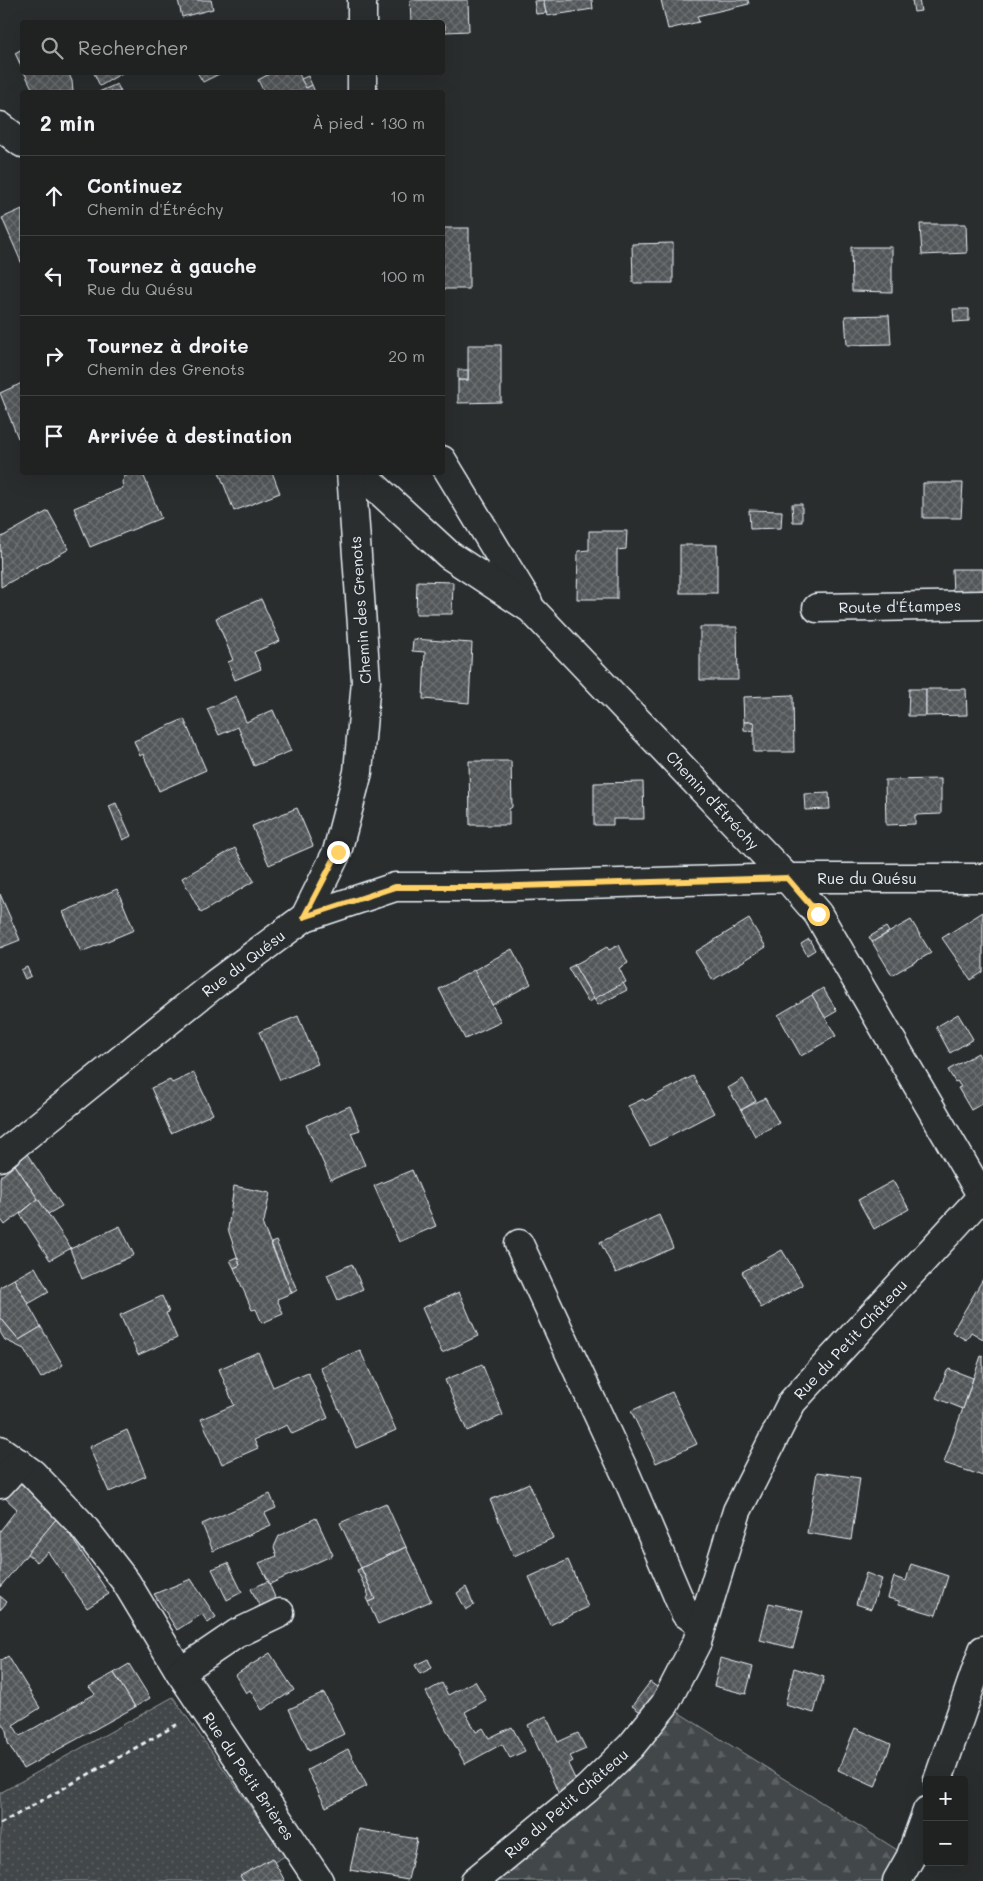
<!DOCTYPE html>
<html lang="fr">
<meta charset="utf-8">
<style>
:root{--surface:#202222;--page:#2d2f2f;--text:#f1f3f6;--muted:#a2a4a5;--line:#3d3f40}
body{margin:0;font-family:Mali,sans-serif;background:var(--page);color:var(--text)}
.controls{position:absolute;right:15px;bottom:15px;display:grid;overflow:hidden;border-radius:5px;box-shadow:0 5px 20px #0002}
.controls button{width:45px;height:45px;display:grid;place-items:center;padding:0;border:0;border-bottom:1px solid var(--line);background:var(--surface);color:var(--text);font:25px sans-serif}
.stop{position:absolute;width:15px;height:15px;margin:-11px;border:4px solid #ffd166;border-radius:50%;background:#fff}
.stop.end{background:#ffd166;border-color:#fff;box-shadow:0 1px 5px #0008}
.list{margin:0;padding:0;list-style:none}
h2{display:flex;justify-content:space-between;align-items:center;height:65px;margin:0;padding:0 20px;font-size:21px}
h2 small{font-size:16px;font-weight:400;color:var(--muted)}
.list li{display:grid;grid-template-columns:32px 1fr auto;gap:15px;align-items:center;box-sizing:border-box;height:80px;padding:0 20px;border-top:1px solid var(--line)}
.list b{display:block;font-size:19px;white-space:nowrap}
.list p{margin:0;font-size:16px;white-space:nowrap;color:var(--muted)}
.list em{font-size:16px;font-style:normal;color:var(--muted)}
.icon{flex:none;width:28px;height:28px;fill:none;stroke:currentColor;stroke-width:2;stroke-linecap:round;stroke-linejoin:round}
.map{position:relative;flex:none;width:983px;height:1881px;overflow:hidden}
.search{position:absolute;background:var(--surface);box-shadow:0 5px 20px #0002;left:20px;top:20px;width:425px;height:55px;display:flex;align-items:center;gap:12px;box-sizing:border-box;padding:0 18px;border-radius:5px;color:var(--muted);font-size:19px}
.panel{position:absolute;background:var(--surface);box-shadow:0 5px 20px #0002;left:20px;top:90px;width:425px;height:385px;border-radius:5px}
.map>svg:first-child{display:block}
</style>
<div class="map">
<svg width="983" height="1881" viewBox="0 0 983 1881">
<defs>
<pattern id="grass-dots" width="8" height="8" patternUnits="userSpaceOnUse" patternTransform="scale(1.25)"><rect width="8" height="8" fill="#424648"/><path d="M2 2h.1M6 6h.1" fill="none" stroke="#5d6163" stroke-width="1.8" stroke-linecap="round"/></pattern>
<pattern id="forest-firs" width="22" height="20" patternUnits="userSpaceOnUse" patternTransform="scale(1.25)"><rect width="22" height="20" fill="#424648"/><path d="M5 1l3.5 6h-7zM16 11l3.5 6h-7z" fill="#5d6163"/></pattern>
<pattern id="building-cross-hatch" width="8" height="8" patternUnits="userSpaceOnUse" patternTransform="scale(1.25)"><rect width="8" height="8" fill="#535759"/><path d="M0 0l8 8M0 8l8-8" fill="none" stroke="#6c7072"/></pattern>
</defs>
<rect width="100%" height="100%" fill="#2a2d2e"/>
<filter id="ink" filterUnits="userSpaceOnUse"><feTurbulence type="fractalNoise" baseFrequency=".02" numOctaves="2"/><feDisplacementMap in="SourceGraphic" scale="10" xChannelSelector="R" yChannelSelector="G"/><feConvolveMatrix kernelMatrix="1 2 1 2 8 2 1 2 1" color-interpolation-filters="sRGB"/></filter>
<g filter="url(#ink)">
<path fill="url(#grass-dots)" stroke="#959ca0" d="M173,1697L285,1856L241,1881H0V1793Z"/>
<path fill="url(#forest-firs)" stroke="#959ca0" d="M665,1704L910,1858L895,1881H475Z"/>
<g fill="url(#building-cross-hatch)" stroke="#e8f1f8">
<path d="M178,0H211L213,9L182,17Z"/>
<path d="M410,0H468L469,31L445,32V25H442V22H411Z"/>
<path d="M543,0H592L593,9L547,16Z"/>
<path d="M543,0L546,13L536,14L534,1Z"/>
<path d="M661,0H748L749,4L697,16L699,22L668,29Z"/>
<path d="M912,0H919L921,11L914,12Z"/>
<path d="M22,49V68L15,53Z"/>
<path d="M24,72H68L72,81L73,92H34Z"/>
<path d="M124,72L100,86L94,73V72Z"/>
<path d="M197,72H223L203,82Z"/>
<path d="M273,72H298L306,88L312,85L315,92H264L258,80Z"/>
<path d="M308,76L312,85L306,88L301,79Z"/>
<path d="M117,84L121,92H99Z"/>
<path d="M22,209V264L2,218Z"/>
<path d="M920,224H966L967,253L922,255Z"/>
<rect x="442" y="228" width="27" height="61"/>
<path d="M673,243V283H633L632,244Z"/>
<path d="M851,247H892V292L852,291Z"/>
<path d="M953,309H969V321L954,322Z"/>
<path d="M889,315L891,344L847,345L845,316Z"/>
<path d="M468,345H501V402L458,403V380H468Z"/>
<rect x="458" y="370" width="10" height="10"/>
<path d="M22,383V436L18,438L0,393Z"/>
<path d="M135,472L143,474L161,518L90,547L74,508L123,488L122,482L125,476Z"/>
<path d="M219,472H272L280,493L234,511Z"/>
<path d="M923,483H963L961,518H923Z"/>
<path d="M792,504H802V522H793Z"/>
<path d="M749,510L782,511L781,528L750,529Z"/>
<path d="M48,511L69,549L1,587L0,538Z"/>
<path d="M589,531H627L626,549L617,550V599H577L578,551L589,550Z"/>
<rect x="680" y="545" width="37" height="48"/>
<path d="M952,569H983V596H953Z"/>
<path d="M417,581L453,582L452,614H416Z"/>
<path d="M261,599L280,641L254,652L261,669L235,680L228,662L233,660L216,618Z"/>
<path d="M700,627H737L738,680H700Z"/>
<path d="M413,639L472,643L469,703L423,699L425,652L412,651Z"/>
<path d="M909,689H926V716H908Z"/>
<path d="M926,689H966L967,715L926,716Z"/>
<path d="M793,695L794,752H754V722H744L743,697Z"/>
<path d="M236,696L246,722L273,710L291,751L254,766L238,727L219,735L207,709Z"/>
<path d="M184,719L206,770L159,791L143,754L140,756L134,741Z"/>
<path d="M744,722H754V731L744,730Z"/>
<path d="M469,761H511L512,807L509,809V825H470Z"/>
<path d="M941,779V814L915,815V824L886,825L885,780Z"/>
<path d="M643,782L644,819H613V825H594V783Z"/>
<path d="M829,793L830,809L805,810L804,794Z"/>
<path d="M116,803L131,836L123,840L109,806Z"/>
<path d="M297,808L313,846L269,865L252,826Z"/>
<path d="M235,848L254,881L201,913L182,878Z"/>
<path d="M117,889L134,930L81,952L63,912Z"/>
<path d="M0,894L20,940L0,948Z"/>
<path d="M983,912V972L971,980L942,938Z"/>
<path d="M749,919L766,947L713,980L695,952Z"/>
<path d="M911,920L931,953L892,975L872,942Z"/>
<path d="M886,927L889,932L872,942L869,937Z"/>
<path d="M809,939L815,950L807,955L801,944Z"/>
<path d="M619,945L628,963L619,968L626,982L594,999L574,965L607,947L609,950Z"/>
<path d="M512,949L531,984L492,1005L474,970Z"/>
<path d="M574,965L594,999L588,1002L568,968Z"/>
<path d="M27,967L31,976L25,979L21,970Z"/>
<path d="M474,970L501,1022L465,1039L439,989Z"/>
<path d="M623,983L627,990L598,1005L594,999Z"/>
<path d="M823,988L837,1011L825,1018L812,995Z"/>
<path d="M812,995L836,1036L801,1056L778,1015Z"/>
<path d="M958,1014L973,1039L950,1053L936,1027Z"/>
<path d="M298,1016L318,1064L280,1080L259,1032Z"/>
<path d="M978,1053L983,1063V1103L971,1110L958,1088L961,1087L957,1081L955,1082L948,1070Z"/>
<path d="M194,1073L213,1114L171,1133L151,1088L170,1080L172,1083Z"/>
<path d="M693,1076L714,1113L650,1146L628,1106L643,1099L645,1101Z"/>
<path d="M743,1079L756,1101L741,1110L728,1088Z"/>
<path d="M765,1098L779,1123L755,1136L741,1110Z"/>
<path d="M350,1106L360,1130L351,1133L365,1165L331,1180L306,1125Z"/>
<path d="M27,1154L62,1206L48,1214L15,1165Z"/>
<path d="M15,1165L38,1199L5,1225L0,1218V1177Z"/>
<path d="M412,1170L436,1226L399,1242L374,1186Z"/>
<path d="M893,1181L909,1209L874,1229L858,1200Z"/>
<path d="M234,1186L270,1193L263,1226L292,1293L277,1299L283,1314L262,1323L256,1309L252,1310L234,1268L240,1265L228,1229Z"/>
<path d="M38,1199L71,1248L50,1260L20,1214Z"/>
<path d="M659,1215L673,1248L616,1273L600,1242Z"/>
<path d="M120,1226L134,1255L82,1279L70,1249Z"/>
<path d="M276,1241L297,1290L292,1293L271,1243Z"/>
<path d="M782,1250L803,1285L761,1308L742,1272Z"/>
<path d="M237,1257L240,1265L234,1268L230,1260Z"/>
<path d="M352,1264L363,1289L338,1300L327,1275Z"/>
<path d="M35,1267L49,1292L28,1304L14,1279Z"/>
<path d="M14,1279L41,1327L19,1340L0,1317V1287Z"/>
<path d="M983,1279V1339L971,1332L966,1340L952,1332Z"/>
<path d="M459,1292L478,1336L442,1353L422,1308Z"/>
<path d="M162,1296L169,1312L166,1313L177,1338L138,1355L120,1315Z"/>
<path d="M0,1317L19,1340L41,1327L63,1365L41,1378L24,1349L5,1340L0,1332Z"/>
<path d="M360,1350L396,1430L356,1448L320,1367Z"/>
<path d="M258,1352L273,1387L308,1372L328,1418L292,1434L287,1425L254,1440L258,1448L222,1464L201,1419L234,1405L219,1369Z"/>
<path d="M981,1356L983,1357V1476L944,1463Z"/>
<path d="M482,1364L503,1415L467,1431L445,1380Z"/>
<path d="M949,1369L973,1378L963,1409L936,1398L947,1371Z"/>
<path d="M672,1392L697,1444L656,1463L631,1411Z"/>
<path d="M127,1430L146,1476L109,1492L89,1447Z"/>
<path d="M817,1472L860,1478L851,1540L807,1533Z"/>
<path d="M17,1480L58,1517L0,1587V1531L17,1509L3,1496Z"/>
<path d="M529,1483L553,1538L514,1556L490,1500Z"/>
<path d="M270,1494L276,1508L265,1513L271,1525L213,1551L202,1524Z"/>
<path d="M386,1503L406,1547L361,1568L340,1523Z"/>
<path d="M58,1517L109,1594L87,1608L48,1552L37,1562L27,1554Z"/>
<path d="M316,1518L333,1555L270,1584L259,1563L277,1556L274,1547L279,1536Z"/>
<path d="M406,1547L431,1601L378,1624L368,1602L375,1599L361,1568Z"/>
<path d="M568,1560L588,1607L550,1625L529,1577Z"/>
<path d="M228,1563L242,1592L227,1600L212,1569Z"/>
<path d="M911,1564L948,1576L936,1615L899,1604V1601L888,1598L894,1577L906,1581Z"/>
<path d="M361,1568L375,1599L368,1602L366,1598L369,1596L357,1570Z"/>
<path d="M866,1573L882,1579L871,1609L856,1604Z"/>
<path d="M191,1579L216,1617L208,1623L202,1614L177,1630L154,1594Z"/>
<path d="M268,1581L277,1602L261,1609L251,1589Z"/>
<path d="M466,1587L474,1605L466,1610L457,1593Z"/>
<path d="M0,1596L7,1602L0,1610Z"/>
<path d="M769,1603L803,1611L793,1648L760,1640Z"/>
<path d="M270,1653L294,1690L262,1710L250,1690L246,1693L235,1675Z"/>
<path d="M8,1656L40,1708L13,1725L20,1736L95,1694L89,1687L114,1673L135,1707L23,1769L8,1743L6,1730L0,1721V1661Z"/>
<path d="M721,1658L753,1667L746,1694L714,1686Z"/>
<path d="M428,1659L432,1668L420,1674L415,1665Z"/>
<path d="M129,1664L150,1698L135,1707L114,1673Z"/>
<path d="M794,1668L824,1677L814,1713L785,1705Z"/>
<path d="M475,1681L486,1700L465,1712L476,1732L483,1728L489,1738L512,1727L525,1751L510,1758L502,1744L465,1764L426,1692L442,1683L448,1695Z"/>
<path d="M650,1682L661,1690L645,1715L632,1706Z"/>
<path d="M324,1693L344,1734L309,1751L289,1709Z"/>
<path d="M546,1716L558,1742L578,1733L586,1749L570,1756L573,1761L568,1764L578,1785L561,1799L528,1725Z"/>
<path d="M855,1728L891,1744L875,1787L838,1770Z"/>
<path d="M348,1749L367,1786L326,1807L307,1770Z"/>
<path d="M359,1829L417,1839L408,1880L350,1870Z"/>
<path d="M272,1858L285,1881H243L240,1876Z"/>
</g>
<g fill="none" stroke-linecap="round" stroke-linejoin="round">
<defs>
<g id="minor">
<path d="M362,22V0"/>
<path d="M362,92V72"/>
<path d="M0,126L22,143"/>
<path d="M442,460L528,602"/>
<path d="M359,472L449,555L531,609L787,878L818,914L983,1198"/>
<path d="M817,608L983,605"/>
<path d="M305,917L337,852L358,772L366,681L351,472"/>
<path d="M0,1157L216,983L305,917L395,887H485L787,878H983"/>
<path d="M519,1244L627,1477L685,1613L702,1625"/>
<path d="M0,1450L32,1473L81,1524L126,1582L180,1672L319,1881"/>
<path d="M0,1484L19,1463"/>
<path d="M180,1672L236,1634L280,1613"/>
<path d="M475,1881L587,1789L631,1746L665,1704L697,1642L737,1511L792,1402L983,1195"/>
</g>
<g id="major">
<path d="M938,1780L983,1650"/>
<path d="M897,1881L910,1858L927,1811"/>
</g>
</defs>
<use href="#minor" stroke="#e8f1f8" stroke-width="31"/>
<use href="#major" stroke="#e8f1f8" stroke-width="31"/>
<path stroke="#e8f1f8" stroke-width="3" stroke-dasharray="5 4" stroke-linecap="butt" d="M0,1824L178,1724"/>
<use href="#minor" stroke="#2a2d2e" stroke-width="28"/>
<use href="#major" stroke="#2a2d2e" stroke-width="28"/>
</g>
</g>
<g fill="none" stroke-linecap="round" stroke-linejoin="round" filter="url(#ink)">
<path stroke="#ffd166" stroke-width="6" d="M338,852L304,917L395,887H485L787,878L818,914"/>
</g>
<g text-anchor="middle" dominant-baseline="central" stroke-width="4" stroke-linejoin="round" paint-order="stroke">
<g font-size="15" fill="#e8f1f8" stroke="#2a2d2e">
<text transform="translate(900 606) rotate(-1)">Route d'Étampes</text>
<text transform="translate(360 610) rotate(-94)">Chemin des Grenots</text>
<text transform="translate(713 800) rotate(47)">Chemin d'Étréchy</text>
<text x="867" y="878">Rue du Quésu</text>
<text transform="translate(243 963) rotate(-37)">Rue du Quésu</text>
<text transform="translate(850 1339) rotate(-47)">Rue du Petit Château</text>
<text transform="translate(249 1776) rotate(56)">Rue du Petit Brières</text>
<text transform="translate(566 1803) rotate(-41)">Rue du Petit Château</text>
</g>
</g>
</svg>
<div class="controls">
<button>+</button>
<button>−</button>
</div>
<div class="stop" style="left:818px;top:914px"></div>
<div class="stop end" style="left:338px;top:852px"></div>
<div class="search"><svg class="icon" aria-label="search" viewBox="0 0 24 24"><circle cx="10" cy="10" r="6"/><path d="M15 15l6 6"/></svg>Rechercher</div>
<section class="panel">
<h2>2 min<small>À pied · 130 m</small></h2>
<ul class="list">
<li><svg class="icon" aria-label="ahead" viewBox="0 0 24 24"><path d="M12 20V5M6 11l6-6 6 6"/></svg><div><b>Continuez</b><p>Chemin d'Étréchy</p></div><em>10 m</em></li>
<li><svg class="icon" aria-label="left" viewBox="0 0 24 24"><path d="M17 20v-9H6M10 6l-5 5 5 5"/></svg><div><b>Tournez à gauche</b><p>Rue du Quésu</p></div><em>100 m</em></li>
<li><svg class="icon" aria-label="right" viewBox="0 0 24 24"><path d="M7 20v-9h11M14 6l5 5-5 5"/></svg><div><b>Tournez à droite</b><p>Chemin des Grenots</p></div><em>20 m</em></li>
<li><svg class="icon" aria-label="arrive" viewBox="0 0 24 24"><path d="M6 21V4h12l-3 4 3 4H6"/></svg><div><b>Arrivée à destination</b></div></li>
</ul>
</section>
</div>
